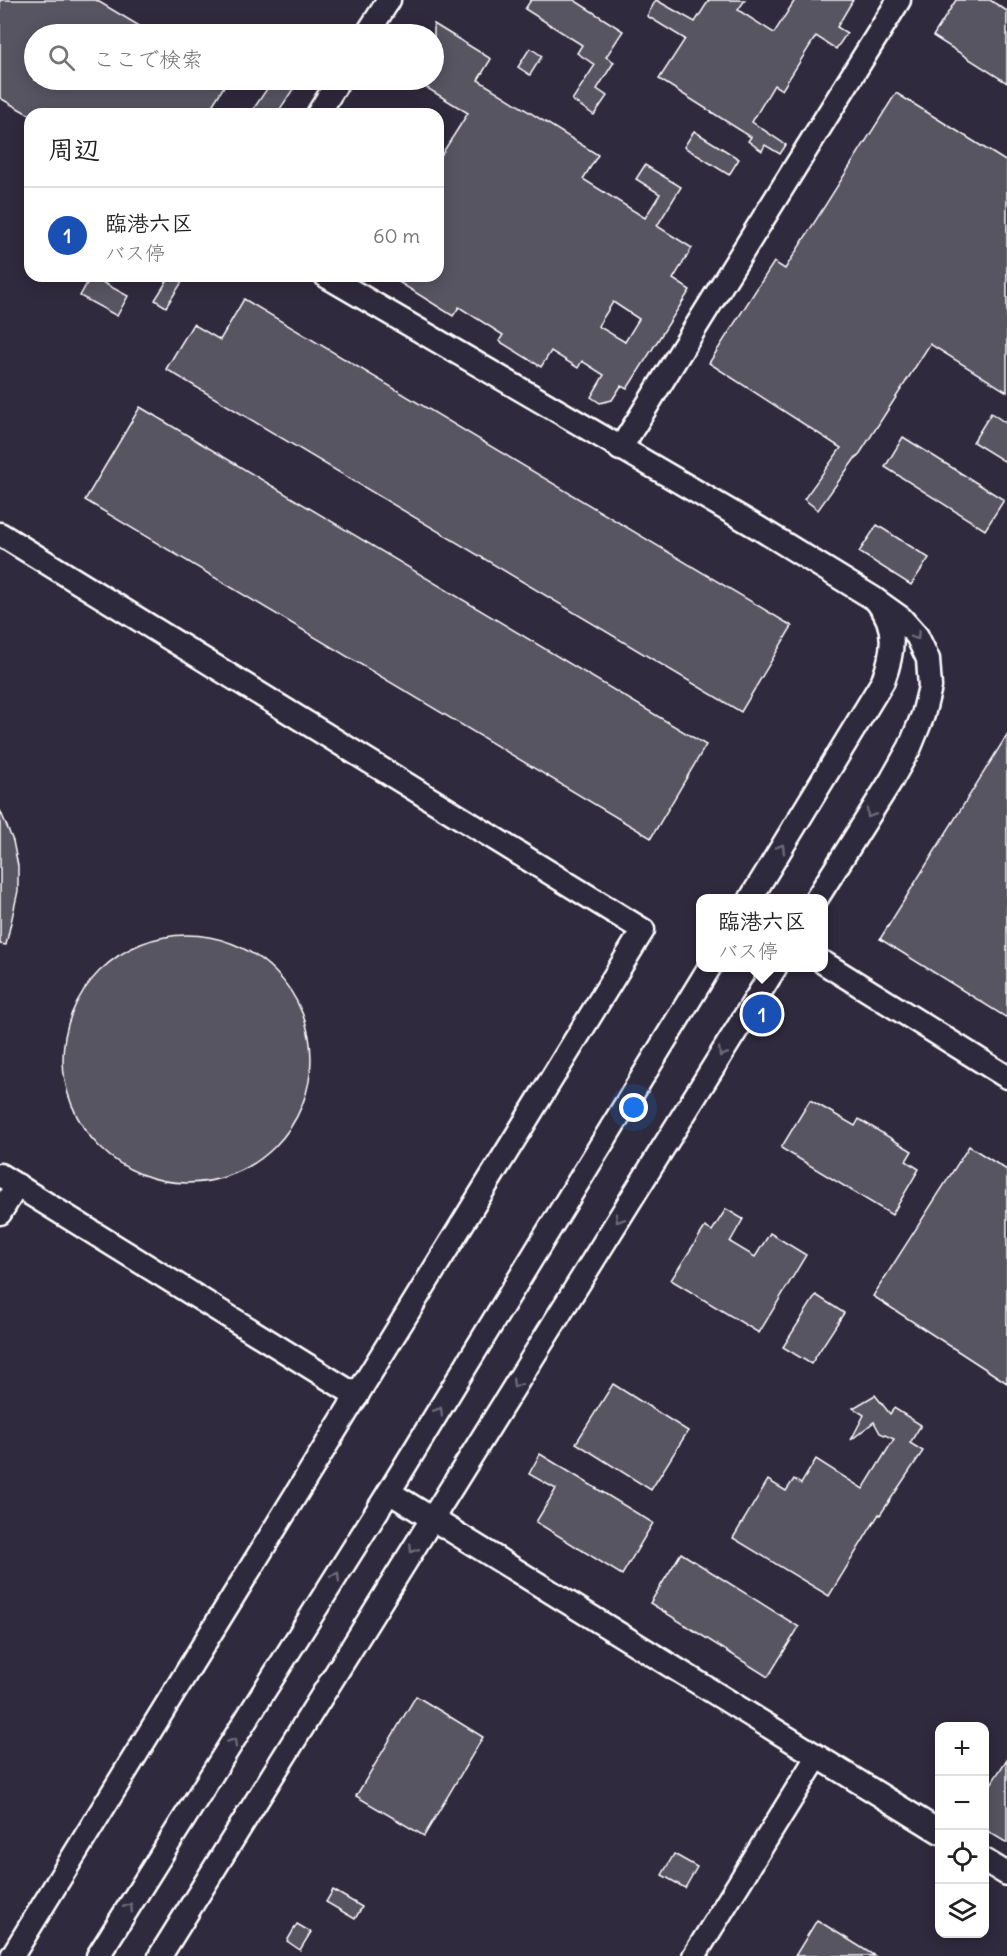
<!DOCTYPE html>
<html lang="ja">
<meta charset="utf-8">
<style>
:root{--surface:#fff;--page:#f6f6f6;--text:#222;--muted:#767676;--line:#e0e0e0;--accent:#b45309}
body{margin:0;font-family:Delius,"Klee One",sans-serif;background:var(--page);color:var(--text)}
.controls{position:absolute;right:18px;bottom:18px;display:grid;overflow:hidden;border-radius:12px;box-shadow:0 3px 15px #0003}
.controls button{width:54px;height:54px;display:grid;place-items:center;padding:0;border:0;border-bottom:2px solid var(--line);background:var(--surface);color:var(--text);font:30px sans-serif}
.you{position:absolute;left:634px;top:1108px;width:21px;height:21px;margin:-15px;border:4px solid #fff;border-radius:50%;background:#1a73e8;box-shadow:0 0 0 9px #1a73e833}
.badge{display:grid;place-items:center;width:39px;height:39px;border-radius:50%;background:var(--accent);color:#fff;font-size:20px;font-weight:700}
.pin{position:absolute;translate:-50% -50%;border:3px solid #fff;box-shadow:0 2px 6px #0006}
.popup{position:absolute;left:696px;top:894px;width:132px;height:78px;box-sizing:border-box;display:grid;place-content:center;border-radius:12px;background:var(--surface);filter:drop-shadow(0 2px 4px #0005);font-size:20px;white-space:nowrap;color:var(--muted)}
.popup b{font-size:22px;color:var(--text)}
.popup::after{content:'';position:absolute;left:50%;top:100%;margin-left:-12px;border:12px solid transparent;border-top-color:var(--surface)}
.list{margin:0;padding:0;list-style:none}
h2{display:flex;justify-content:space-between;align-items:center;height:78px;margin:0;padding:0 24px;font-size:26px}
h2 small{font-size:20px;font-weight:400;color:var(--muted)}
.list li{display:grid;grid-template-columns:39px 1fr auto;gap:18px;align-items:center;box-sizing:border-box;height:96px;padding:0 24px;border-top:2px solid var(--line)}
.list b{display:block;font-size:22px;white-space:nowrap}
.list p{margin:0;font-size:20px;white-space:nowrap;color:var(--muted)}
.list em{font-size:20px;font-style:normal;color:var(--muted)}
.icon{flex:none;width:33px;height:33px;fill:none;stroke:currentColor;stroke-width:2;stroke-linecap:round;stroke-linejoin:round}
.map{position:relative;flex:none;width:1007px;height:1956px;overflow:hidden}
.search{position:absolute;background:var(--surface);box-shadow:0 3px 15px #0003;left:24px;top:24px;width:420px;height:66px;display:flex;align-items:center;gap:15px;box-sizing:border-box;padding:0 21px;border-radius:33px;color:var(--muted);font-size:22px}
.panel{position:absolute;background:var(--surface);box-shadow:0 3px 15px #0003;left:24px;top:108px;width:420px;height:174px;border-radius:18px}
.map>svg:first-child{display:block}
</style>
<div class="map">
<svg width="1007" height="1956" viewBox="0 0 1007 1956">
<rect width="100%" height="100%" fill="#2f2a3d"/>
<filter id="ink" filterUnits="userSpaceOnUse"><feTurbulence type="fractalNoise" baseFrequency=".0167" numOctaves="2"/><feDisplacementMap in="SourceGraphic" scale="12" xChannelSelector="R" yChannelSelector="G"/><feConvolveMatrix kernelMatrix="1 2 1 2 8 2 1 2 1" color-interpolation-filters="sRGB"/></filter>
<g filter="url(#ink)">
<g fill="#595564" stroke="#fff" stroke-width="1.5" fill-rule="evenodd">
<path d="M0,0H96L153,34H34V80H228L207,114H28L0,98Z"/>
<path d="M531,0H574L623,31L606,57L614,62L597,89L607,96L594,115L572,100L595,65L577,53L582,45L525,9Z"/>
<path d="M656,0L695,22L709,0H745L738,10L774,33L795,0H853L837,27L847,33L836,49L816,36L782,90L774,85L752,122L786,145L780,154L765,145L762,151L748,141L751,137L659,79L685,39L647,16Z"/>
<path d="M956,0H990L1007,11V83L933,36Z"/>
<path d="M434,24L491,59L478,80L598,155L583,179L645,218L660,194L636,179L645,165L681,187L657,226L692,248L673,279L690,290L627,389L621,386L612,400L600,403L591,397L604,375L582,361L578,368L551,351L541,367L499,341L503,335L459,307L453,316L389,276H438V160L468,113L414,80H434ZM613,302L639,319L625,342L598,326Z"/>
<path d="M530,48L542,56L530,75L518,67Z"/>
<path d="M273,80H284L295,86L277,114H250Z"/>
<path d="M896,93L1007,162V392L930,344L857,458L856,457L818,510L804,499L841,448L709,363L774,262L785,269Z"/>
<path d="M694,131L739,159L729,175L684,147Z"/>
<path d="M91,276L128,296L117,316L80,296Z"/>
<path d="M170,276L182,282L166,307L155,300Z"/>
<path d="M244,299L792,626L741,712L166,369L193,324L220,340Z"/>
<path d="M140,407L706,745L651,838L85,500Z"/>
<path d="M991,413L1007,424V463L973,442Z"/>
<path d="M903,437L1004,500L985,530L885,467Z"/>
<path d="M877,525L929,558L911,585L859,552Z"/>
<path d="M1007,735V1018L880,939Z"/>
<path d="M0,810L13,841L18,866V891L6,945L0,944Z"/>
<circle cx="187" cy="1059" r="124"/>
<path d="M810,1100L855,1126L859,1119L912,1151L906,1161L919,1169L892,1215L781,1148Z"/>
<path d="M969,1146L1007,1170V1383L873,1296Z"/>
<path d="M726,1209L743,1219L730,1242L755,1257L770,1233L806,1255L759,1333L671,1280L705,1227L712,1231Z"/>
<path d="M816,1295L844,1313L811,1364L783,1347Z"/>
<path d="M613,1384L688,1431L651,1490L576,1443Z"/>
<path d="M875,1395L890,1414L894,1408L921,1425L910,1443L923,1451L880,1515L879,1514L829,1596L733,1538L768,1480L786,1491L794,1479L801,1484L816,1459L863,1489L894,1439L880,1433L874,1422L851,1440L864,1415L853,1408Z"/>
<path d="M540,1454L653,1523L622,1575L536,1522L556,1489L529,1474Z"/>
<path d="M681,1553L799,1627L768,1677L650,1603Z"/>
<path d="M416,1696L483,1737L424,1836L356,1796Z"/>
<path d="M1007,1759V1843L984,1829V1795Z"/>
<path d="M674,1854L697,1867L685,1888L662,1875Z"/>
<path d="M333,1890L362,1907L355,1919L326,1902Z"/>
<path d="M817,1920L875,1956H795Z"/>
<path d="M297,1924L311,1932L300,1950L287,1941Z"/>
</g>
<g fill="none" stroke-linecap="round" stroke-linejoin="round">
<defs>
<g id="minor">
<path d="M367,34L389,0"/>
<path d="M318,114L339,80"/>
<path d="M326,276L757,527L873,598L901,618L917,636L928,659L930,687L923,715L910,747L892,779L817,898"/>
<path d="M620,449L899,0"/>
<path d="M0,534L643,930L12,1956"/>
<path d="M751,898L883,681C893,654 898,627 878,603"/>
<path d="M824,963L1007,1077"/>
<path d="M0,1175L357,1396"/>
<path d="M0,1213L17,1185"/>
<path d="M389,1492L940,1832"/>
<path d="M984,1860L1007,1874"/>
<path d="M98,1956L389,1492L709,968"/>
<path d="M160,1956L775,968"/>
<path d="M694,1956L817,1757"/>
</g>
</defs>
<use href="#minor" stroke="#fff" stroke-width="27"/>
<use href="#minor" stroke="#2f2a3d" stroke-width="22"/>
</g>
<defs><path id="oneway-chevron" d="M-2-3.5L2.5 0L-2 3.5" fill="none" stroke-width="1.6" stroke-linecap="round" stroke-linejoin="round" transform="scale(1.5)"/></defs>
<g stroke="#6d6a77">
<use href="#oneway-chevron" transform="translate(916 636) rotate(56)"/>
<use href="#oneway-chevron" transform="translate(870 814) rotate(122)"/>
<use href="#oneway-chevron" transform="translate(781 848) rotate(-59)"/>
<use href="#oneway-chevron" transform="translate(722 1053) rotate(122)"/>
<use href="#oneway-chevron" transform="translate(619 1219) rotate(122)"/>
<use href="#oneway-chevron" transform="translate(516 1384) rotate(122)"/>
<use href="#oneway-chevron" transform="translate(439 1411) rotate(-58)"/>
<use href="#oneway-chevron" transform="translate(413 1549) rotate(122)"/>
<use href="#oneway-chevron" transform="translate(336 1576) rotate(-58)"/>
<use href="#oneway-chevron" transform="translate(233 1742) rotate(-58)"/>
<use href="#oneway-chevron" transform="translate(129 1907) rotate(-58)"/>
</g>
</g>
</svg>
<div class="controls">
<button>+</button>
<button>−</button>
<button><svg class="icon" aria-label="locate" viewBox="0 0 24 24"><circle cx="12" cy="12" r="6"/><path d="M12 2v4M12 18v4M2 12h4M18 12h4"/></svg></button>
<button><svg class="icon" aria-label="layers" viewBox="0 0 24 24"><path d="M12 4l9 5-9 5-9-5zM3 14l9 5 9-5"/></svg></button>
</div>
<div class="you"></div>
<div class="pin badge" style="left:762px;top:1014px;background:#1a4fb4">1</div>
<div class="popup"><b>臨港六区</b>バス停</div>
<div class="search"><svg class="icon" aria-label="search" viewBox="0 0 24 24"><circle cx="10" cy="10" r="6"/><path d="M15 15l6 6"/></svg>ここで検索</div>
<section class="panel">
<h2>周辺<small></small></h2>
<ul class="list">
<li><span class="badge" style="background:#1a4fb4">1</span><div><b>臨港六区</b><p>バス停</p></div><em>60 m</em></li>
</ul>
</section>
</div>
